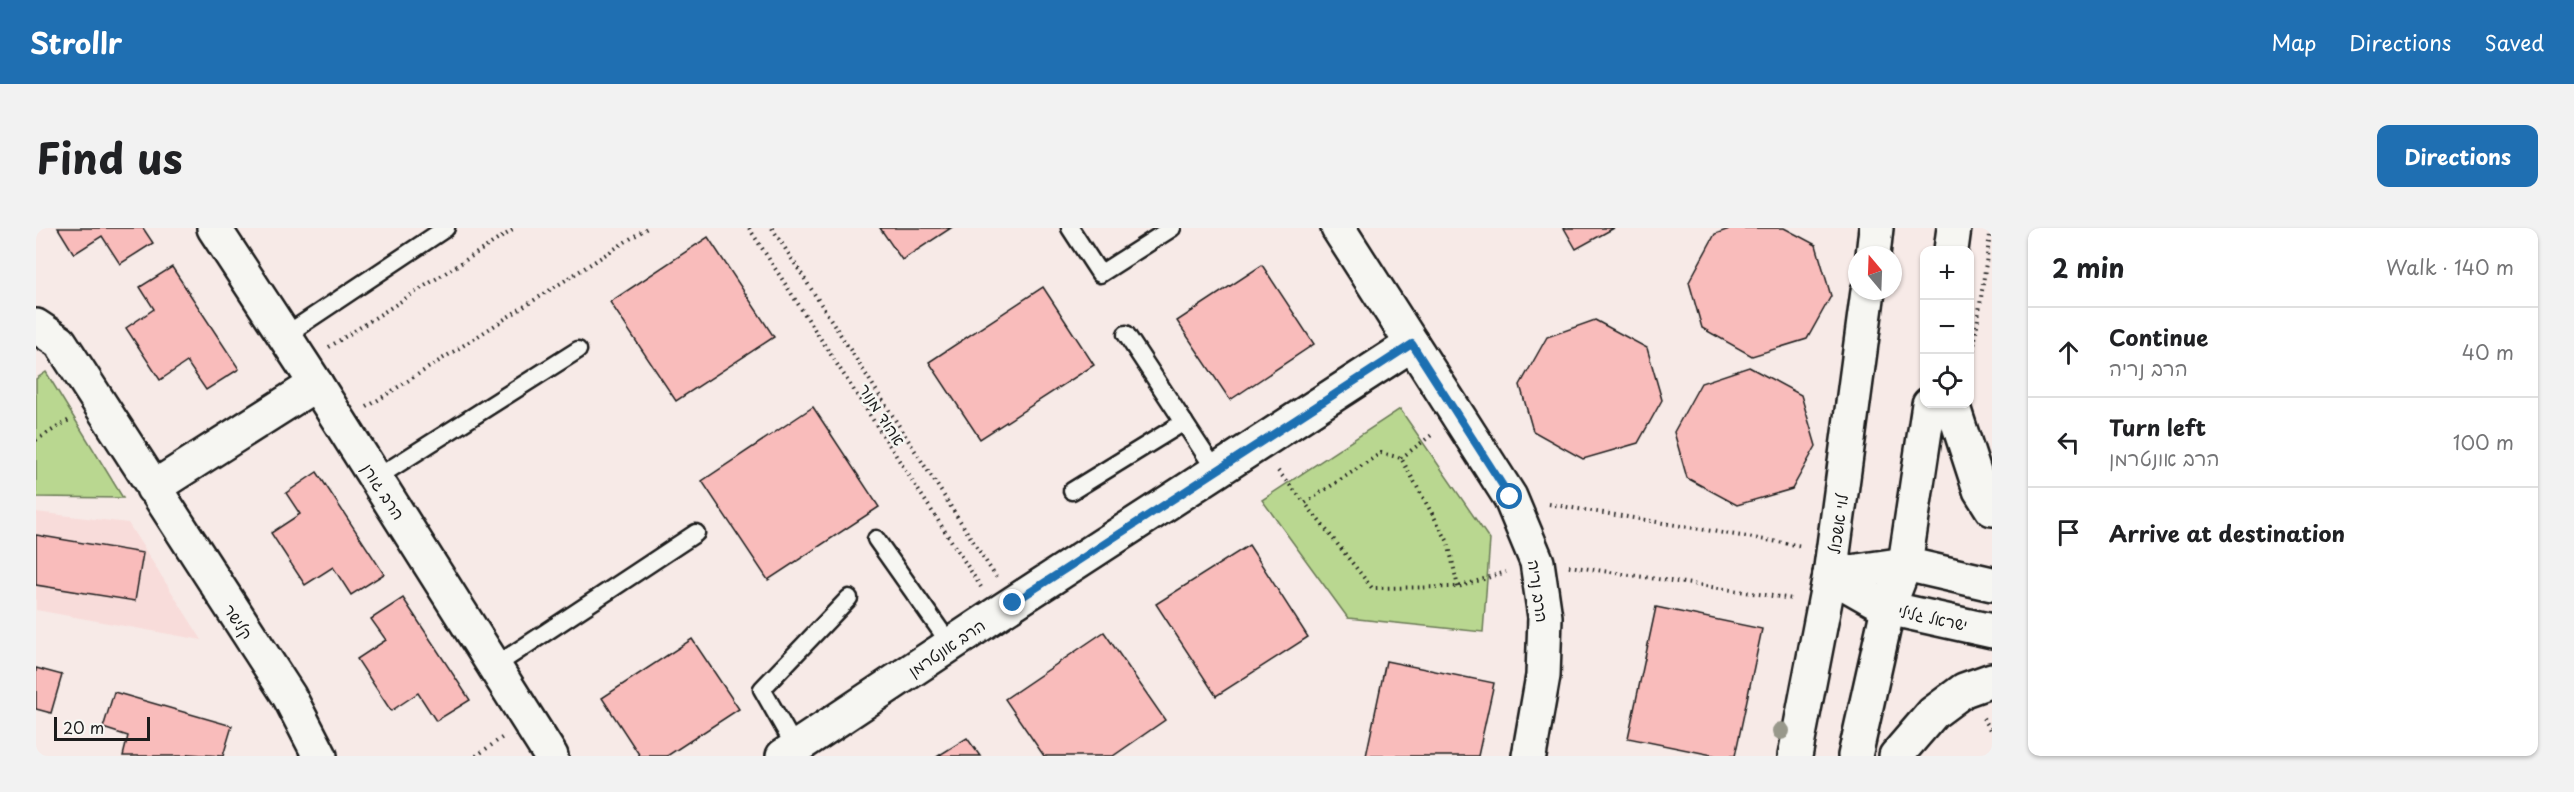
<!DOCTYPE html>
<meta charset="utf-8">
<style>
:root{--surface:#fff;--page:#f2f2f2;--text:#202124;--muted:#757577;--line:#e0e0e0;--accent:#1f6fb2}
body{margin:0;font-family:"Playpen Sans","Playpen Sans Hebrew",sans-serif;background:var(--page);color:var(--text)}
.controls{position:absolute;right:18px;top:18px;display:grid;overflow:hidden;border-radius:12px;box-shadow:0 2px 4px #0004}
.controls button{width:54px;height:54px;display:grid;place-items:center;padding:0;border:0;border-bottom:2px solid var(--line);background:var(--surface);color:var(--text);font:30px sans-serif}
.compass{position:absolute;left:1812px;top:18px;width:54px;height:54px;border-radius:50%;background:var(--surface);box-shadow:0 2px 4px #0004;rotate:341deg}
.scale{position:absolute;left:18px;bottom:15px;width:96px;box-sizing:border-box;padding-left:6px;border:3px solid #1c1c1c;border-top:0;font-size:16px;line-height:21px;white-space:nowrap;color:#1c1c1c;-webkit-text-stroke:4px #f6f6f2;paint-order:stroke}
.stop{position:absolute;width:18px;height:18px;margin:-14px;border:4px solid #1f6fb2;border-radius:50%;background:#fff}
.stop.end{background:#1f6fb2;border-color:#fff;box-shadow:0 2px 6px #0008}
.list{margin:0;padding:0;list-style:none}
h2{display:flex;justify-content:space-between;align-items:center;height:78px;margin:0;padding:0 24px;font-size:26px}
h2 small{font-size:20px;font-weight:400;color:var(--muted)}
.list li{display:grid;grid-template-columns:39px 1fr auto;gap:18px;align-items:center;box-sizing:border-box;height:90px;padding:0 24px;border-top:2px solid var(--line)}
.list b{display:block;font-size:22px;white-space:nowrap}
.list p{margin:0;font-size:20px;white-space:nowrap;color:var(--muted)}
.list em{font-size:20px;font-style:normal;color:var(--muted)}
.icon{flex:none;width:33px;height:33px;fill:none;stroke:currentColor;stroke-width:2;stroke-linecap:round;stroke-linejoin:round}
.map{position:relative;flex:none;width:1956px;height:528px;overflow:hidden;border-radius:12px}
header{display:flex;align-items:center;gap:36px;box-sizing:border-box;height:84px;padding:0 30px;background:var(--accent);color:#fff}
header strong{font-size:28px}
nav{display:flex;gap:33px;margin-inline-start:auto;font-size:21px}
.intro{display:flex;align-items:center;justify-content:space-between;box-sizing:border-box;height:144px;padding:0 36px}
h1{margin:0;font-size:42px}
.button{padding:15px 27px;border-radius:12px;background:var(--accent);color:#fff;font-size:21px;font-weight:700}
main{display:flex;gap:36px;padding:0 36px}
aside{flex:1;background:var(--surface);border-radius:12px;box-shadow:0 2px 4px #0004}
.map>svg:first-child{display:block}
</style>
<header>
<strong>Strollr</strong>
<nav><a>Map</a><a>Directions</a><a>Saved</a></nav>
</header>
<div class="intro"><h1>Find us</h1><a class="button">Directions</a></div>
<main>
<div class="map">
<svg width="1956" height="528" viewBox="0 0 1956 528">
<rect width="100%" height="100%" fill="#f7eae7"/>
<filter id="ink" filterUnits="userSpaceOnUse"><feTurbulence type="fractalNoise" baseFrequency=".0167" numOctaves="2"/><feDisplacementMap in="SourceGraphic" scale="12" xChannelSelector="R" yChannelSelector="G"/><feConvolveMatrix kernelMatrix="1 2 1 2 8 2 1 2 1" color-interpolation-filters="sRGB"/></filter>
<g filter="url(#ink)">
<path fill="#f8dcda" d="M0,284L92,295L166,412L0,382Z"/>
<g fill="#b9d790" stroke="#6a7a56" stroke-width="1.5">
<path d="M10,144L87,270L0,269V151Z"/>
<path d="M1364,181L1454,312L1447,404L1312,390L1226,272Z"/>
</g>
<g fill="#f9bcbb" stroke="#1c1c1c" stroke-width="1.5">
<path d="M22,0H107L117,15L84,36L66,8L38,26Z"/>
<path d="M844,0H915L866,32Z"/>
<path d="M1528,0H1578L1540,21Z"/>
<path d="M1696,0H1748L1780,17L1795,68L1771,111L1716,128L1666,100L1653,54L1679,6Z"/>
<path d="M672,9L738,109L640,173L574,74Z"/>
<path d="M1226,37L1278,116L1194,172L1141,93Z"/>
<path d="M136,39L203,141L170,162L151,134L124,152L90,100L118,81L104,59Z"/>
<path d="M1007,59L1058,137L944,211L893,134Z"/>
<path d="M1559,92L1611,120L1626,172L1602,215L1547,231L1497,203L1484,157L1511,109Z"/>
<path d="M1713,139L1765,167L1780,218L1756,261L1701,277L1651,250L1638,204L1665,155Z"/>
<path d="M777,179L843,279L732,352L666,253Z"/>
<path d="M281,244L348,346L315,367L297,339L269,357L235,305L264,286L250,265Z"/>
<path d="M0,307L107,325L99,373L0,357Z"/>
<path d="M1213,317L1272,409L1180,468L1120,376Z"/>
<path d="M367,370L434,472L400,493L382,465L355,483L321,431L350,412L335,391Z"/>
<path d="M1620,379L1726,401L1699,528H1681L1592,510Z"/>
<path d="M1068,404L1129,492L1077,528H1008L969,471Z"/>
<path d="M656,411L703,481L631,528H604L566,470Z"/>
<path d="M1350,433L1458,455L1442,528H1330Z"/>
<path d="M0,440L26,447L15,485L0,481Z"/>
<path d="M78,464L196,498L187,528L152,526L151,528H87L92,508L67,500Z"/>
<path d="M931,510L944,528H902Z"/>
</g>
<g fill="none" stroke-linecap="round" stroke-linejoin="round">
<defs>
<g id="lane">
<path d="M1034,0L1064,46L1136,0"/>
<path d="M1090,106L1180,243"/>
<path d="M248,108L410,0"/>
<path d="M340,250L542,122"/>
<path d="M1036,263L1148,194"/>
<path d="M840,311L914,416"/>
<path d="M459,438L660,305"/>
<path d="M759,519L726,461L813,370"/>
</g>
<g id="street">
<path d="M178,0L280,156L515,528"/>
<path d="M1302,0L1474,269L1501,334L1509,389L1507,448L1493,528"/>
<path d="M0,98L24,114L253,468L284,528"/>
<path d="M117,260L280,156"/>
<path d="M747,528L962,385L1376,116"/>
</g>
<g id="secondary">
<path d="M1915,22L1918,0"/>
<path d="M1837,27L1840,0"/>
<path d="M1916,176L1944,262L1956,281"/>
<path d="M1794,347L1852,380L1956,403"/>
<path d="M1794,347L1869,336L1956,356"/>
<path d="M1759,528L1794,347L1832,63"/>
<path d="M1819,528L1852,380L1869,336L1893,176"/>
<path d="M1860,528L1897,485L1928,462L1956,452"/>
</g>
</defs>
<use href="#lane" stroke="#1c1c1c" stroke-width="21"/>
<use href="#street" stroke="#1c1c1c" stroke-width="38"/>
<use href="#secondary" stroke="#1c1c1c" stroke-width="38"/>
<g stroke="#1c1c1c" stroke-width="4" stroke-dasharray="1.5 4.5" stroke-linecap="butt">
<path d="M713,0L945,359"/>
<path d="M736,0L960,349"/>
<path d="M293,119L480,0"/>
<path d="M1934,146L1955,0"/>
<path d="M331,179L611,0"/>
<path d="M0,212L35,191"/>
<path d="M1365,230L1397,206"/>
<path d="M1242,243L1269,275"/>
<path d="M1513,276L1766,318"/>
<path d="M1533,338L1757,371"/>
<path d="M1422,359L1412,314L1365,230L1345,225L1269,275L1336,360L1422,359L1470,344"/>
<path d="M1947,490L1956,503"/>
<path d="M440,528L467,509"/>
</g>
<use href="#lane" stroke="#f6f6f2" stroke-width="16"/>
<use href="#street" stroke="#f6f6f2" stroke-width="33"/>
<use href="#secondary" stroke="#f6f6f2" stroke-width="33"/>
</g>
<circle fill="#98988b" cx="1745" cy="503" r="9"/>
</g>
<g fill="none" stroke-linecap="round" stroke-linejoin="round" filter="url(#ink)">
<path stroke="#1f6fb2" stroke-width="8" d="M977,375L1376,116L1474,269"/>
</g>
<g text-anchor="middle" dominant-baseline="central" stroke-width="5" stroke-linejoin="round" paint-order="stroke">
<g font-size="16" fill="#1c1c1c" stroke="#f6f6f2">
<text transform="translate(847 186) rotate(57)">אהוד מנור</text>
<text transform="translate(348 263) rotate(57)">הרב גורן</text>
<text transform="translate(1801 296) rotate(-82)">לוי אשכול</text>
<text transform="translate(1503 363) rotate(82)">הרב נריה</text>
<text transform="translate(1897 389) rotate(12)">ישראל גלילי</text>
<text transform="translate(203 393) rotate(57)">קלישר</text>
<text transform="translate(910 419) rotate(-34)">הרב אונטרמן</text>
</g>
</g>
</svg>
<div class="controls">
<button>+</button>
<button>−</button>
<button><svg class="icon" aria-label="locate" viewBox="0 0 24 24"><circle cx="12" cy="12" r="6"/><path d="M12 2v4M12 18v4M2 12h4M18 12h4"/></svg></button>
</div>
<svg class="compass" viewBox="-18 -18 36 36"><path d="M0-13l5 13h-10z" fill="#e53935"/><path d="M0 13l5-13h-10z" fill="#757577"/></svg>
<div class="scale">20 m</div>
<div class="stop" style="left:1474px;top:269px"></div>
<div class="stop end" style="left:977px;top:375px"></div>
</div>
<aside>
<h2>2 min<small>Walk · 140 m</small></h2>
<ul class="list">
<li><svg class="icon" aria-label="ahead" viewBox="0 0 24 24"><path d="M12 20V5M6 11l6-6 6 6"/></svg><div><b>Continue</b><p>הרב נריה</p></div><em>40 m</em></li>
<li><svg class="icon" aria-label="left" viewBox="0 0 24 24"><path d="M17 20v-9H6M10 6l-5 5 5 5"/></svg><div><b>Turn left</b><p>הרב אונטרמן</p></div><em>100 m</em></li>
<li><svg class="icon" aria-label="arrive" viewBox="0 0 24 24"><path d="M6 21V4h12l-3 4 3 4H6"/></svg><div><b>Arrive at destination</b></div></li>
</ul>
</aside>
</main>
